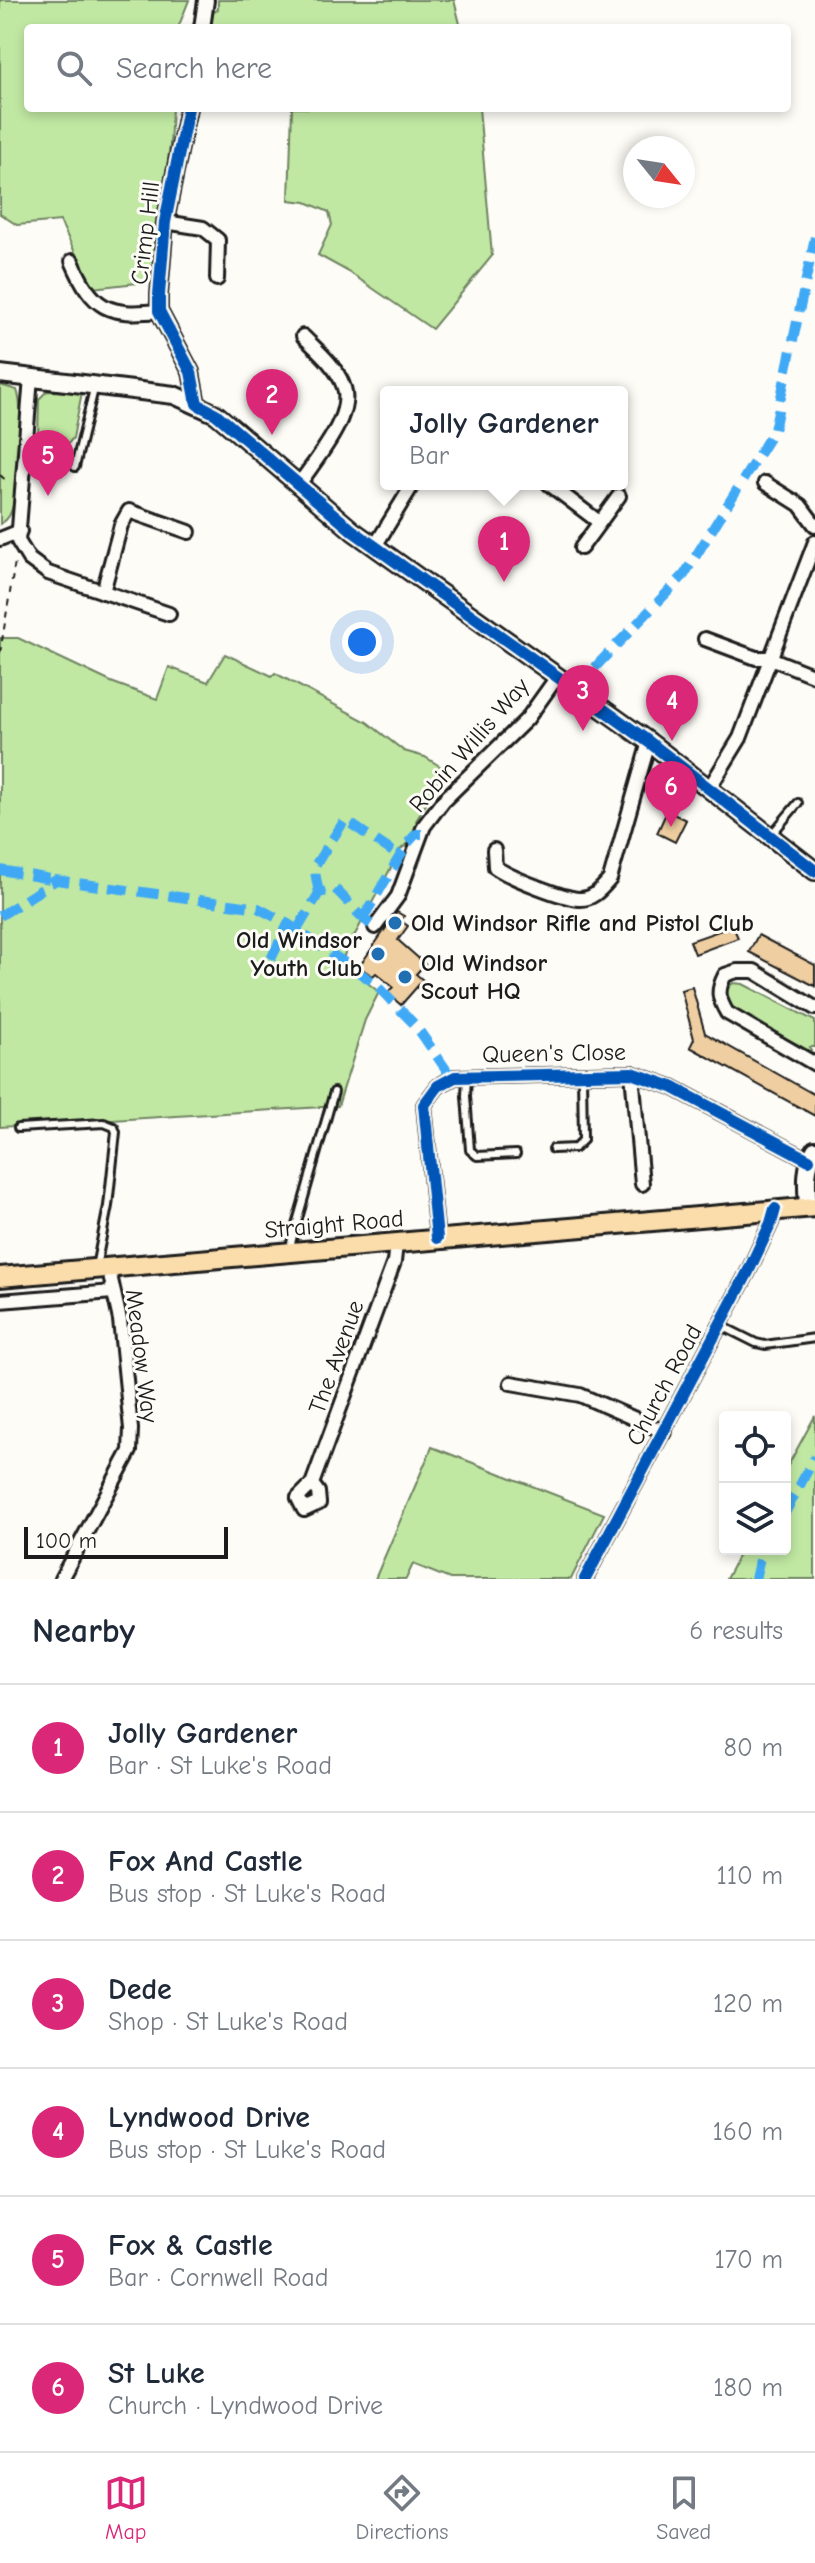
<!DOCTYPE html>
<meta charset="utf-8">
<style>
:root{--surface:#fff;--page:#f6f6f7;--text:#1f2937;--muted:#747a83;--line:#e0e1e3;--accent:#db2777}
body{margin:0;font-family:"Comic Neue",sans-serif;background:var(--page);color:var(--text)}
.controls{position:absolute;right:24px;bottom:24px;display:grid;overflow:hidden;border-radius:8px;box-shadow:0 4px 12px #0003}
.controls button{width:72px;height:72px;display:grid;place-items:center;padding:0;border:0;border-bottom:2px solid var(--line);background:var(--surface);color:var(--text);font:40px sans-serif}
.compass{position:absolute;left:623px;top:136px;width:72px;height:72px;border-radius:50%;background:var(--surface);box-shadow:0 4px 12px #0003;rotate:120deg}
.scale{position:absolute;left:24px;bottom:20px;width:204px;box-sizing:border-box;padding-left:8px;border:4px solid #1c1c1c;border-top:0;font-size:22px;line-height:28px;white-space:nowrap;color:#1c1c1c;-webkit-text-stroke:6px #fdfcf7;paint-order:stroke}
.you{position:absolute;left:362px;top:642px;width:28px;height:28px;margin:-20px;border:6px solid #fff;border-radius:50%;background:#1a73e8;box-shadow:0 0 0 12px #1a73e833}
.badge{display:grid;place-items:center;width:52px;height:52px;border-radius:50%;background:var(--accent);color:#fff;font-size:26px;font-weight:700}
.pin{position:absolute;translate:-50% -66px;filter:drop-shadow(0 2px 4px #0008)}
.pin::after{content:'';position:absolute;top:42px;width:28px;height:24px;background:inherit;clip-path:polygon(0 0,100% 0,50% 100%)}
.popup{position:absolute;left:380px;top:386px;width:248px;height:104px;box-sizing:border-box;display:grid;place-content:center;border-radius:8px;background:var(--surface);filter:drop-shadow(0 2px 6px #0005);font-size:26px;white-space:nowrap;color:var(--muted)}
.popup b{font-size:30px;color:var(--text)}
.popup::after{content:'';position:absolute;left:50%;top:100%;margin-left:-16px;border:16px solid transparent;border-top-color:var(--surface)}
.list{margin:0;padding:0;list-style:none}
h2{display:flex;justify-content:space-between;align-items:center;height:104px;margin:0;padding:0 32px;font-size:34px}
h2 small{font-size:26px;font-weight:400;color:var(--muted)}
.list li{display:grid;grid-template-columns:52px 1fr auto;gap:24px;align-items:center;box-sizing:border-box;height:128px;padding:0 32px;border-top:2px solid var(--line)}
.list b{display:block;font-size:30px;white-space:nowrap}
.list p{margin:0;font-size:26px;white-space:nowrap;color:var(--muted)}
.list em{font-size:26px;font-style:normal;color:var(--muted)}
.icon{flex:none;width:44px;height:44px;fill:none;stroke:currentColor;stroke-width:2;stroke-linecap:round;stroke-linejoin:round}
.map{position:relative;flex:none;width:815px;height:1579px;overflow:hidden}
.search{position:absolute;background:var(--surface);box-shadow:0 4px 12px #0003;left:24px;right:24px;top:24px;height:88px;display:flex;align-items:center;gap:20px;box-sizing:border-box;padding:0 28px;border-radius:8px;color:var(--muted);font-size:30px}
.sheet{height:872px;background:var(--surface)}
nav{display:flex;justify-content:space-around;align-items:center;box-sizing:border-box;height:112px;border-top:2px solid var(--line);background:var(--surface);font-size:22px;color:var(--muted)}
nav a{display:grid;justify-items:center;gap:4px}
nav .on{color:var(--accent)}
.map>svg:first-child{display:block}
</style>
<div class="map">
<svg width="815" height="1579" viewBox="0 0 815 1579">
<rect width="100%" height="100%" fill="#fdfcf7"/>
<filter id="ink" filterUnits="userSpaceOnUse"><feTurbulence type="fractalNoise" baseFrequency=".0125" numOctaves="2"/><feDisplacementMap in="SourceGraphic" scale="16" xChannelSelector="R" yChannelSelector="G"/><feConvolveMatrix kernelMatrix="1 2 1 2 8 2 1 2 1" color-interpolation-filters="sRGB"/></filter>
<g filter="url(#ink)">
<g fill="#c1e8a3" stroke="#6e8260" stroke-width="2">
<path d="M0,0H189L178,28H28V108H172L170,145L152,273L146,282L92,288L60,221L17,225L0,214Z"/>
<path d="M218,0H454L461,28H208L210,15L218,9Z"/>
<path d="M292,108H479L492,256L432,329L349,272L318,255L332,225L329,212L306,202L289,200Z"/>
<path d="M0,385L17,390C24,410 20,497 9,516C6,521 5,521 0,524Z"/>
<path d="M47,391L82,392L73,438L67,445L38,437L39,399Z"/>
<path d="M0,638H18L111,682L157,699L169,667L208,682L225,654L272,676L275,673L367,722L404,751L425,757L446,770L416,821L424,826L419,835L401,849L344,955L345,965L379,992L365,1020L338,1106L0,1127Z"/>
<path d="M733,983L743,984L815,1021V1047H810L812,1055L808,1050L731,1009L725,1002V991Z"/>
<path d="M815,1416V1579H726L742,1549H785V1471Z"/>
<path d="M432,1447L604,1514L571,1579H450L413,1564L406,1579H375Z"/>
</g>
<g fill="#efcfa1" stroke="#1c1c1c" stroke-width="2">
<path d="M667,811L686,820L675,842L657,833Z"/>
<path d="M397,912L404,916L401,921L408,926L398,940L425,964L416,974L423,980L401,1005L387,993L393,987L376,973L373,976L359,967Z"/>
<path d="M733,926L738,938L695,954L690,941Z"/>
<path d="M758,935L815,965V986L749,952Z"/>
<path d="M692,987L705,1033L815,1095V1116L690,1047L694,1039L681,990Z"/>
</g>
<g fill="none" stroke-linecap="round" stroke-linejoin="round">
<defs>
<g id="service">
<path d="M75,467L94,389"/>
<path d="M772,834L798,803"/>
<path d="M467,1076L466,1096L470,1150L477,1156L516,1154"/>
<path d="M18,1128L104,1123L114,1127L116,1132L108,1206L96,1267"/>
<path d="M553,1149L575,1148L583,1140L582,1073"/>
<path d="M289,1250L334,1092"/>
<path d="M720,1325L756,1343L765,1345L815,1338"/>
</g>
<g id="minor">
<path d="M165,222L203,228L218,240L217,279"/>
<path d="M72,261C93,310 108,316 159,311"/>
<path d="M31,377L18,541L29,559L48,573L169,614"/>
<path d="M765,483L800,505L815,525"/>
<path d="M549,484L599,522"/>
<path d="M298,486C314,461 356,415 343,385C336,366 317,350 303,336"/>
<path d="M0,539L20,531"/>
<path d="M375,546L413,484"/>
<path d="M581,548L619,496"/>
<path d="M103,592L121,525L129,511L189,532"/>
<path d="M705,639L756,658H770L815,676"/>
<path d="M710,787L740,738L815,542"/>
<path d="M494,850L495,867C509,877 562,898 579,899C593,900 602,888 610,879L649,742"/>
<path d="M375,927L398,896L424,826L443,801L527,719L557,677"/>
<path d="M815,1008L754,971H737L725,975C717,990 718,998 727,1013L815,1064"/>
<path d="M632,1073L642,1184"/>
<path d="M437,1238L424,1105L438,1086L455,1077L632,1073L672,1087L809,1160"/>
<path d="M0,1301L113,1292"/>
<path d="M511,1383L580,1395L665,1432"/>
<path d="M312,1484L318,1492L319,1503L304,1510L298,1498L312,1484L394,1262L396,1244"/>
<path d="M61,1579L130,1451L131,1429L120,1320L108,1266"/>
<path d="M585,1579L748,1272L771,1223L775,1209"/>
</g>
<g id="tertiary">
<path d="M202,28L206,0"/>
<path d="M188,108L165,222L159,295V311L191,372L197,404"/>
</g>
<g id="secondary">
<path d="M0,374L174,395L216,414L353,531L649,742L815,871"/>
<path d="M808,1207C807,1187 804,1169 815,1150"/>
</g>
<path id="primary" d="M0,1277L815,1207"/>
</defs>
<use href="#service" stroke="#1c1c1c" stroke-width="12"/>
<use href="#minor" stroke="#1c1c1c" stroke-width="18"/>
<use href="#tertiary" stroke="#1c1c1c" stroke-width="20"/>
<use href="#secondary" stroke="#1c1c1c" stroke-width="22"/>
<use href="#primary" stroke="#1c1c1c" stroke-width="24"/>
<g stroke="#1c1c1c" stroke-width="2" stroke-dasharray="6 6" stroke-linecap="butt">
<path d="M0,475L9,483"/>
<path d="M0,653L15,562"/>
</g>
<use href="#service" stroke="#fdfcf7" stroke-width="6"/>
<use href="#minor" stroke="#fdfcf7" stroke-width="12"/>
<use href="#tertiary" stroke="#fdfcf7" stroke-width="14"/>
<use href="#secondary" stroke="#fdfcf7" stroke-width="16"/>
<use href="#primary" stroke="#fbddab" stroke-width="18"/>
<g stroke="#3fa9f5" stroke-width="10" stroke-dasharray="20 10" stroke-linecap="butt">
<path d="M574,689L684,575L774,430L815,237"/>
<path d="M0,870L56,880"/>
<path d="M319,893L314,867L345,820L399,856"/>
<path d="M0,916L56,880L258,908L288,924"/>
<path d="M362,920L407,844L416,834H422"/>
<path d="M297,930L319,893L335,889C350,902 358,917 375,927"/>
<path d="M271,959L288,924L373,982L416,1026L452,1078"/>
<path d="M785,1513L815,1457"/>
<path d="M755,1579L762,1549"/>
</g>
<defs>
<g id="cycleway">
<path d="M188,108L165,222L159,295V311L191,372L197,404L216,414L353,531L649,742L815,871"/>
<path d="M437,1238L424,1105L438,1086L455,1077L632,1073L672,1087L809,1160"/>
<path d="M585,1579L748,1272L771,1223L775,1209"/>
</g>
</defs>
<use href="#cycleway" stroke="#fdfcf7" stroke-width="17"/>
<use href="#cycleway" stroke="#0057b8" stroke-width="12"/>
</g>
</g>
<g fill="#1f6fb2" stroke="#fdfcf7" stroke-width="3">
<circle cx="395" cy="923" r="8"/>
<circle cx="378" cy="954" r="8"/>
<circle cx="405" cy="977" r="8"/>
</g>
<g text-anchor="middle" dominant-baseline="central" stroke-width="6" stroke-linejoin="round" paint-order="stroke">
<g font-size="24" fill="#1c1c1c" stroke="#fdfcf7">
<text transform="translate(145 233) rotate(-83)">Crimp Hill</text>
<text transform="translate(469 745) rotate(-49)">Robin Willis Way</text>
<text transform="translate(554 1053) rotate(-1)">Queen's Close</text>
<text transform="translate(334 1224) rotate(-5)">Straight Road</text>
<text transform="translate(142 1356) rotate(83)">Meadow Way</text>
<text transform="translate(336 1357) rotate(-70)">The Avenue</text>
<text transform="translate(664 1385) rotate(-62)">Church Road</text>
</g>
<g font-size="24" font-weight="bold" fill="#1c1c1c" stroke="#fdfcf7" text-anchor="start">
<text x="411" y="923">Old Windsor Rifle and Pistol Club</text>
<text x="362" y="940" text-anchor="end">Old Windsor<tspan x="362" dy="28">Youth Club</tspan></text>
<text x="421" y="963">Old Windsor<tspan x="421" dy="28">Scout HQ</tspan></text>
</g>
</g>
</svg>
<div class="controls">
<button><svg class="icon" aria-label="locate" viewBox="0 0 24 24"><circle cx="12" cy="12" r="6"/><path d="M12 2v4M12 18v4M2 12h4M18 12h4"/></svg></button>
<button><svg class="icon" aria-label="layers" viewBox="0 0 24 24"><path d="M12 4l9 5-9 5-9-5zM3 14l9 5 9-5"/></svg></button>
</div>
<svg class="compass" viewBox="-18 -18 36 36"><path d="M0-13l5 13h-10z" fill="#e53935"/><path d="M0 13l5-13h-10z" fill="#747a83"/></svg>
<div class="scale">100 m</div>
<div class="you"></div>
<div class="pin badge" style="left:504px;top:582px">1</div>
<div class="popup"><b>Jolly Gardener</b>Bar</div>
<div class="pin badge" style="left:272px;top:435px">2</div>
<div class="pin badge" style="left:583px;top:731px">3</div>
<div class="pin badge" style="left:672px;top:741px">4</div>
<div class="pin badge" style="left:48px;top:496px">5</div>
<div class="pin badge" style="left:671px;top:827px">6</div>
<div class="search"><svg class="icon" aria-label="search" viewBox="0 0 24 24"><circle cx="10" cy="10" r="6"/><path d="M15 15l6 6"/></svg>Search here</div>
</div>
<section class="sheet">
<h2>Nearby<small>6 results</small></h2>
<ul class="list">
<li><span class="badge">1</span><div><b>Jolly Gardener</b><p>Bar · St Luke's Road</p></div><em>80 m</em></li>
<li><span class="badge">2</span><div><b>Fox And Castle</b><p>Bus stop · St Luke's Road</p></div><em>110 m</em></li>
<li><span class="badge">3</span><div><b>Dede</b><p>Shop · St Luke's Road</p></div><em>120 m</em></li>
<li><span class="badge">4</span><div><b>Lyndwood Drive</b><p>Bus stop · St Luke's Road</p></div><em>160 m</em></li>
<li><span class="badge">5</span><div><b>Fox &amp; Castle</b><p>Bar · Cornwell Road</p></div><em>170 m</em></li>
<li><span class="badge">6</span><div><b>St Luke</b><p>Church · Lyndwood Drive</p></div><em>180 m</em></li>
</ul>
</section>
<nav>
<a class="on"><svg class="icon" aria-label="map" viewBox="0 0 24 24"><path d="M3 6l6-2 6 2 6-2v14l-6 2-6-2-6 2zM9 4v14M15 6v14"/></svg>Map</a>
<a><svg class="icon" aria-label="directions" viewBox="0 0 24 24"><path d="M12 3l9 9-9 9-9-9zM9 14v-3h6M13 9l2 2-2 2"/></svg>Directions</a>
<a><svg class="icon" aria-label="saved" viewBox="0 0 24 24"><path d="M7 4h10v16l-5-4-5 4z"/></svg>Saved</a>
</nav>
